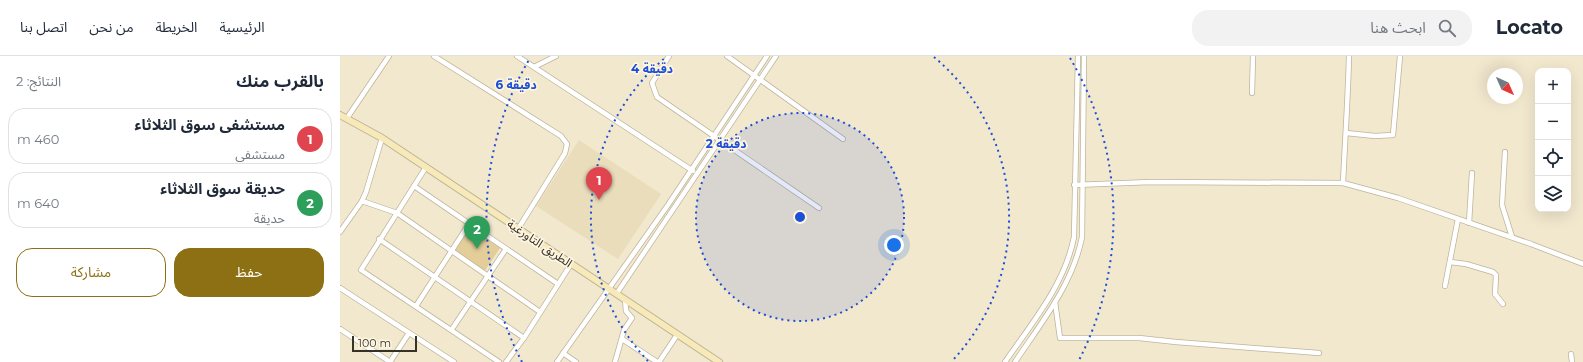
<!DOCTYPE html>
<html lang="ar">
<meta charset="utf-8">
<style>
:root{--surface:#fff;--page:#f2f2f3;--text:#1f2937;--muted:#747a83;--line:#e0e1e3;--accent:#8e7014}
body{margin:0;font-family:Montserrat,"Noto Sans Arabic",sans-serif;background:var(--page);color:var(--text);direction:rtl}
.controls{position:absolute;right:12px;top:12px;display:grid;overflow:hidden;border-radius:8px;box-shadow:0 4px 16px #0002}
.controls button{width:36px;height:36px;display:grid;place-items:center;padding:0;border:0;border-bottom:1px solid var(--line);background:var(--surface);color:var(--text);font:20px sans-serif}
.compass{position:absolute;left:1147px;top:12px;width:36px;height:36px;border-radius:50%;background:var(--surface);box-shadow:0 4px 16px #0002;rotate:135deg}
.scale{position:absolute;left:12px;bottom:10px;width:65px;box-sizing:border-box;padding-left:4px;border:2px solid #363228;border-top:0;font-size:11px;line-height:14px;white-space:nowrap;color:#363228;-webkit-text-stroke:3px #fdf5e0;paint-order:stroke}
.you{position:absolute;left:554px;top:189px;width:14px;height:14px;margin:-10px;border:3px solid #fff;border-radius:50%;background:#1a73e8;box-shadow:0 0 0 6px #1a73e833}
.badge{display:grid;place-items:center;width:26px;height:26px;border-radius:50%;background:var(--accent);color:#fff;font-size:13px;font-weight:700}
.pin{position:absolute;translate:-50% -33px;filter:drop-shadow(0 1px 2px #0008)}
.pin::after{content:'';position:absolute;top:21px;width:14px;height:12px;background:inherit;clip-path:polygon(0 0,100% 0,50% 100%)}
.list{margin:0;padding:0;list-style:none}
h2{display:flex;justify-content:space-between;align-items:center;height:52px;margin:0;padding:0 16px;font-size:17px}
h2 small{font-size:13px;font-weight:400;color:var(--muted)}
.list li{display:grid;grid-template-columns:26px 1fr auto;gap:12px;align-items:center;box-sizing:border-box;height:56px;margin:0 8px 8px;padding:0 8px;border:1px solid var(--line);border-radius:16px}
.list b{display:block;font-size:15px;white-space:nowrap}
.list p{margin:0;font-size:13px;white-space:nowrap;color:var(--muted)}
.list em{font-size:13px;font-style:normal;color:var(--muted)}
.actions{display:flex;gap:8px;padding:12px 16px}
.actions a{flex:1;padding:9px 0;border:1px solid var(--accent);border-radius:16px;text-align:center;font-size:14px;color:var(--accent)}
.actions .main{background:var(--accent);color:#fff}
.icon{flex:none;width:22px;height:22px;fill:none;stroke:currentColor;stroke-width:2;stroke-linecap:round;stroke-linejoin:round}
.map{position:relative;flex:none;width:1243px;height:306px;overflow:hidden;direction:ltr}
header{display:flex;align-items:center;gap:24px;box-sizing:border-box;height:56px;padding:0 20px;background:var(--surface);border-bottom:1px solid var(--line)}
header strong{font-size:19px}
nav{display:flex;gap:22px;margin-inline-start:auto;font-size:14px}
.search{width:280px;height:36px;background:var(--page);display:flex;align-items:center;gap:10px;box-sizing:border-box;padding:0 14px;border-radius:16px;color:var(--muted);font-size:15px}
main{display:flex}
aside{flex:1;background:var(--surface)}
.map>svg:first-child{display:block}
</style>
<header>
<strong>Locato</strong>
<div class="search"><svg class="icon" aria-label="search" viewBox="0 0 24 24"><circle cx="10" cy="10" r="6"/><path d="M15 15l6 6"/></svg>ابحث هنا</div>
<nav><a>الرئيسية</a><a>الخريطة</a><a>من نحن</a><a>اتصل بنا</a></nav>
</header>
<main>
<div class="map">
<svg width="1243" height="306" viewBox="0 0 1243 306">
<rect width="100%" height="100%" fill="#f2e8ce"/>
<path fill="#e9ddbc" d="M239,84L321,138L278,203L196,150Z"/>
<path fill="#e3ce9a" d="M129,172L160,192L144,216L113,195Z"/>
<g fill="none" stroke-linecap="round" stroke-linejoin="round">
<defs>
<g id="street">
<path d="M94,0L221,80L227,88L225,97L178,173"/>
<path d="M177,0L353,115"/>
<path d="M329,0L312,27L317,41L479,152"/>
<path d="M387,0L503,83"/>
<path d="M194,11L216,0"/>
<path d="M912,37L913,0"/>
<path d="M7,62L49,0"/>
<path d="M1006,77L1035,80L1053,79L1060,0"/>
<path d="M1165,96L1162,149L1172,181"/>
<path d="M86,111L21,214L159,306"/>
<path d="M1003,127C1005,84 1008,42 1009,0"/>
<path d="M734,129L811,126L1003,127L1058,142L1191,188L1243,208"/>
<path d="M74,130L218,228"/>
<path d="M22,145L57,157L200,256"/>
<path d="M1129,167L1132,117"/>
<path d="M0,176L22,145L26,136L42,82"/>
<path d="M39,183L184,282"/>
<path d="M1110,206L1126,208L1153,216L1156,219L1155,238L1163,248"/>
<path d="M1105,230L1118,163"/>
<path d="M0,232L114,306"/>
<path d="M277,237L436,0"/>
<path d="M715,246L720,282H799L836,286L979,297"/>
<path d="M76,250L129,168"/>
<path d="M0,273L50,306"/>
<path d="M112,273L166,193"/>
<path d="M282,283L317,306"/>
<path d="M223,297L236,306"/>
<path d="M1231,298L1232,306"/>
<path d="M50,306L69,277"/>
<path d="M166,306L184,282L231,208"/>
<path d="M217,306L328,149L427,0"/>
<path d="M275,306L284,274L292,262L286,255L285,243"/>
<path d="M319,306L337,279"/>
<path d="M665,306C692,267 725,228 734,181L738,0"/>
<path d="M675,306C701,267 733,228 742,181L744,0"/>
</g>
<path id="secondary" d="M0,59L42,82L379,306"/>
</defs>
<use href="#street" stroke="#beb49b" stroke-width="6"/>
<use href="#secondary" stroke="#beb49b" stroke-width="8"/>
<use href="#street" stroke="#fff" stroke-width="4.5"/>
<use href="#secondary" stroke="#f7e9b8" stroke-width="6"/>
</g>
<circle cx="460" cy="161" r="104" fill="#1d4ed8" fill-opacity=".12"/>
<g fill="none" stroke="#1d4ed8" stroke-width="2" stroke-dasharray="2 4">
<circle cx="460" cy="161" r="104"/>
<path d="M308 305A209 209 0 0 1 326 1M594 1A209 209 0 0 1 612 305"/>
<path d="M182 306A313 313 0 0 1 190 2M730 2A313 313 0 0 1 738 306"/>
</g>
<g text-anchor="middle" dominant-baseline="central" stroke-width="3.5" stroke-linejoin="round" paint-order="stroke">
<g font-size="12" fill="#363228" stroke="#fdf5e0">
<text transform="translate(200 187) rotate(34)">الطريق التاورغية</text>
</g>
</g>
<circle cx="460" cy="161" r="6" fill="#1d4ed8" stroke="#fdf5e0" stroke-width="2"/>
<g font-size="12" text-anchor="middle" font-weight="bold" fill="#1d4ed8" stroke="#fdf5e0" stroke-width="3.5" stroke-linejoin="round" paint-order="stroke">
<text x="312" y="17">4 دقيقة</text>
<text x="176" y="33">6 دقيقة</text>
<text x="386" y="92">2 دقيقة</text>
</g>
</svg>
<div class="controls">
<button>+</button>
<button>−</button>
<button><svg class="icon" aria-label="locate" viewBox="0 0 24 24"><circle cx="12" cy="12" r="6"/><path d="M12 2v4M12 18v4M2 12h4M18 12h4"/></svg></button>
<button><svg class="icon" aria-label="layers" viewBox="0 0 24 24"><path d="M12 4l9 5-9 5-9-5zM3 14l9 5 9-5"/></svg></button>
</div>
<svg class="compass" viewBox="-18 -18 36 36"><path d="M0-13l5 13h-10z" fill="#e53935"/><path d="M0 13l5-13h-10z" fill="#747a83"/></svg>
<div class="scale">100 m</div>
<div class="you"></div>
<div class="pin badge" style="left:259px;top:144px;background:#e0444e">1</div>
<div class="pin badge" style="left:137px;top:193px;background:#2e9e5b">2</div>
</div>
<aside>
<h2>بالقرب منك<small>النتائج: 2</small></h2>
<ul class="list">
<li><span class="badge" style="background:#e0444e">1</span><div><b>مستشفى سوق الثلاثاء</b><p>مستشفى</p></div><em>460 m</em></li>
<li><span class="badge" style="background:#2e9e5b">2</span><div><b>حديقة سوق الثلاثاء</b><p>حديقة</p></div><em>640 m</em></li>
</ul>
<div class="actions"><a class="main">حفظ</a><a>مشاركة</a></div>
</aside>
</main>
